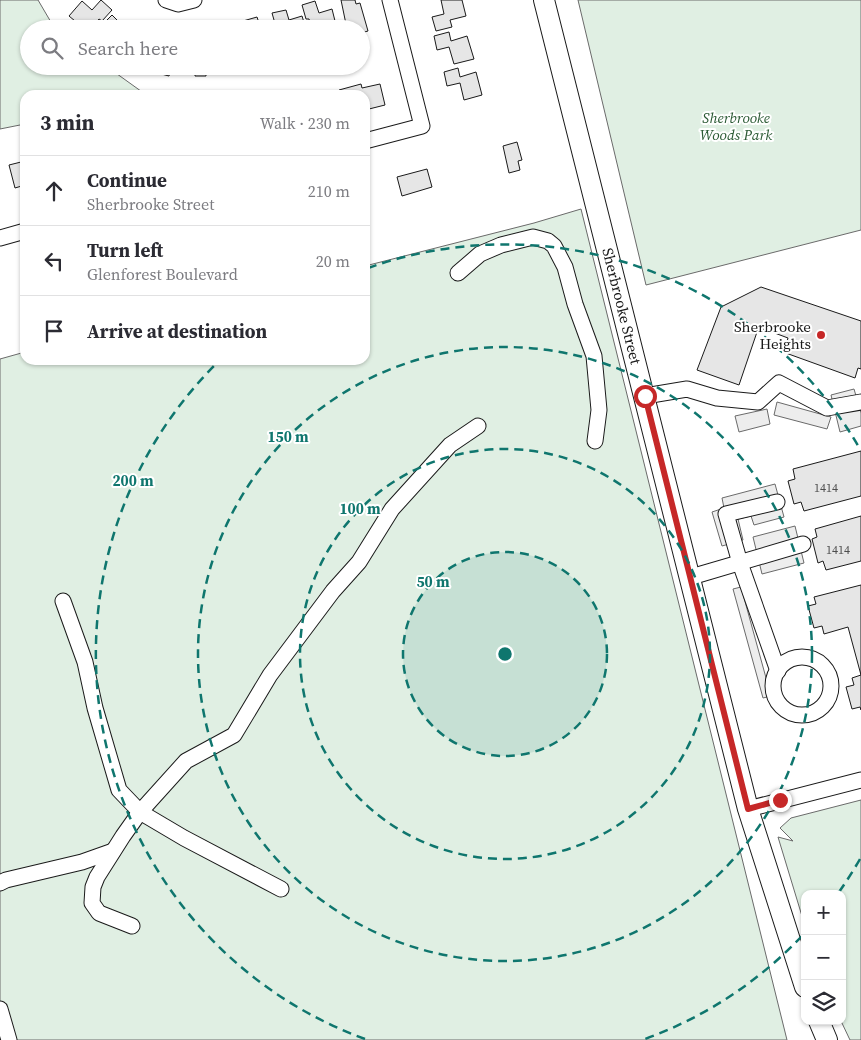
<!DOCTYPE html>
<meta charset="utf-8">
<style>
:root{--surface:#fff;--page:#f2f2f3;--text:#2b2b33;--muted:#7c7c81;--line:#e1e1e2}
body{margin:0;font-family:"Source Serif 4",serif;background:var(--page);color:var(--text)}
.controls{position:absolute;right:15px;bottom:15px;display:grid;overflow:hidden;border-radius:10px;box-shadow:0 1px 4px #0004}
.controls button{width:45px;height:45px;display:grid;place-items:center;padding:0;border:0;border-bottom:1px solid var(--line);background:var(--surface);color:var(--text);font:25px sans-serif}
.stop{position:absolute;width:15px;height:15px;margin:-11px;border:4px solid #c62828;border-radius:50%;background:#fff}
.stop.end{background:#c62828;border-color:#fff;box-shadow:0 1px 5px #0008}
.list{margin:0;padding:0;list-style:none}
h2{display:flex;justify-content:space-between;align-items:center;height:65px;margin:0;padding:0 20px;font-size:21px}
h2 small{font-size:16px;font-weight:400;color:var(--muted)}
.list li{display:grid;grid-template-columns:32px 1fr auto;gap:15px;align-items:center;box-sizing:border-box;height:70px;padding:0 20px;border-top:1px solid var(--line)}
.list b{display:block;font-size:19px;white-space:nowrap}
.list p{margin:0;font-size:16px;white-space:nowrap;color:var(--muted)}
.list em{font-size:16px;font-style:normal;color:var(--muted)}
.icon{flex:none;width:28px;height:28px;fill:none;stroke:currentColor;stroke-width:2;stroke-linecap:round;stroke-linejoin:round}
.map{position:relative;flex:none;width:861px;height:1040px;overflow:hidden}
.search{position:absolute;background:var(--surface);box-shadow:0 1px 4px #0004;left:20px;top:20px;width:350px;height:55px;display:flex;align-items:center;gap:12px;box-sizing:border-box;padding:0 18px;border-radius:28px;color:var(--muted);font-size:19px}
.panel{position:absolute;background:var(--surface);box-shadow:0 1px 4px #0004;left:20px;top:90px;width:350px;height:275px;border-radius:15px}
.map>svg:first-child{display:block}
</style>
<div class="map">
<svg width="861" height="1040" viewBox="0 0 861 1040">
<rect width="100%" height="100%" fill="#fff"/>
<g fill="#e0efe3" stroke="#6a6a6a">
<path d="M0,0H38L55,29H29V66H106L145,94L25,95V124L0,129Z"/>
<path d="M578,0H861V230L646,285Z"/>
<path d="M581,209L787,1040H0V359L25,352V360H365V266L534,223Z"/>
<path d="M861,800V1040H850L841,1021L842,894H805V926L778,837L793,841L780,828L791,818Z"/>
</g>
<g fill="#ededed" stroke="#6a6a6a">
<path d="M854,389L861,413V426L840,432L831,395Z"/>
<path d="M777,402L831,417L827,429L774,415Z"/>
<path d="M767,409L770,424L739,432L735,416Z"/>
<path d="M775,484L784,517L754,525L751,516L738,519L743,540L722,546L712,512L724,508L722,498Z"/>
<path d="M795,526L804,563L762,574L753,537Z"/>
<path d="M741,587L771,696L763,698L733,589Z"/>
</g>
<g fill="#e6e6e6" stroke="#1a1a1a">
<path d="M101,0L112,10L102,21L99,19L91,29H77L72,24L75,21L69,16L82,1L92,10Z"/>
<path d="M341,0H355L356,4L360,3L368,31L361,33V29H347Z"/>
<path d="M441,0H462L466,16L450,20L452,27L436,31L432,17L444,14Z"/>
<path d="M315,1L319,13L332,9L337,29H312L309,19H306L302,5Z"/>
<path d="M286,10L289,20L302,16L306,29L276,27L272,13Z"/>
<path d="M112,15L122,25L120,29H98Z"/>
<path d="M257,17L260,26L270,22L272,29H245L243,21Z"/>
<path d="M449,32L451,41L467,36L474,59L454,64L449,47L437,50L434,36Z"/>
<path d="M142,66H172L169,76L142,69Z"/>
<path d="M188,66H212L206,67V76H195V68H188Z"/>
<path d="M458,68L460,77L476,72L482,95L464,100L460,83L447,86L444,72Z"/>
<path d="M361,84L362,88L380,84L385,105L365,110V95H340L339,90Z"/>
<path d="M517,142L522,160L518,161L520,170L509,173L503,146Z"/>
<path d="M25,161V185L15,188L9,165Z"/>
<path d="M427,169L432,187L402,196L397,177Z"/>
<path d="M761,287L861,321V369L858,368L855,378L783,352L788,338L764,329L757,332L739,385L697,370L721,307Z"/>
<path d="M861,451V496L804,511L801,502L794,504L788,481L795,479L793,469Z"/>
<path d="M861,516V561L826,570L823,561L818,563L812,539L817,537L815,529Z"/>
<path d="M861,585V675L848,627L824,634L822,626L814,628L808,606L816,604L814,597Z"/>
<path d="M861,675V710L860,707L852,709L846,687L854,685L852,678Z"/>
</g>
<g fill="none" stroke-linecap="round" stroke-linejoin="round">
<defs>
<g id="minor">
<path d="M166,0L178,4L194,0"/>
<path d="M365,141L422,126L390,0"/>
<path d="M0,238L25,231"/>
<path d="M458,273L480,254L501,245L533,237L548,241L554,246L565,267L575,304L594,356L599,410L595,441"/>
<path d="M645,396L687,389L717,398L758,402L779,383L827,408L861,402"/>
<path d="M777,502L726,514L740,563L778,671"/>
<path d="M691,577L803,544"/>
<path d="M63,601L85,662L95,708L119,790L140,812L184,838L281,889"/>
<circle cx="802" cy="686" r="29"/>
<path d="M748,809L861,780"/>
<path d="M0,883L6,880L82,862L113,851"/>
<path d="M132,926L99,913L92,903L93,887L97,877L123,836L140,812L186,761L234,735L270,675L333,591L359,562L392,509L450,445L478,426"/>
<path d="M0,1009L9,1040"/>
</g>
<g id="major">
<path d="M544,0L748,809L805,987"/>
<path d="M819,1021L827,1040"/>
</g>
</defs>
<use href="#minor" stroke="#1a1a1a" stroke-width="17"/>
<use href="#major" stroke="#1a1a1a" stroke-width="22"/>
<use href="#minor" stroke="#fff" stroke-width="15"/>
<use href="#major" stroke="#fff" stroke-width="20"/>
</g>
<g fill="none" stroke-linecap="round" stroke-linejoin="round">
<path stroke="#c62828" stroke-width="6" d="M645,396L748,809L780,800"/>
</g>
<circle cx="505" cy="654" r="102" fill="#0f766e" fill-opacity=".12"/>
<g fill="none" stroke="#0f766e" stroke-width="2.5" stroke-dasharray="9 6">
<circle cx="505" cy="654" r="102"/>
<circle cx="505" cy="654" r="205"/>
<circle cx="505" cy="654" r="307"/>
<path d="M860 859A410 410 0 0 1 839 892M802 936A410 410 0 0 1 645 1039M365 1039A410 410 0 0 1 218 362M368 268A410 410 0 0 1 860 449"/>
</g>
<circle fill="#c62828" stroke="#fff" stroke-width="2" cx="821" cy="335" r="5"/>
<g text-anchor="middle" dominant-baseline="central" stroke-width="4" stroke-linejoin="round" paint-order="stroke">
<g font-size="12" fill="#4d4d4d">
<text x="826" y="488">1414</text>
<text x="838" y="550">1414</text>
</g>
<g font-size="15" font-style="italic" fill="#2b5a34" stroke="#fff">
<text x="736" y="117">Sherbrooke<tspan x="736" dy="17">Woods Park</tspan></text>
</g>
<g font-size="15" fill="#1a1a1a" stroke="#fff">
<text transform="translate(622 306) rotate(76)">Sherbrooke Street</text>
</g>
<g font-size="15" fill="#1a1a1a" stroke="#fff" text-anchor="end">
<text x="811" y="326">Sherbrooke<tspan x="811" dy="17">Heights</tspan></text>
</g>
</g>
<circle cx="505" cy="654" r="8" fill="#0f766e" stroke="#fff" stroke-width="2.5"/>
<g font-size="15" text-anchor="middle" font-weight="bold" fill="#0f766e" stroke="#fff" stroke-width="4" stroke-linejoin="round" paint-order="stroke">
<text x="288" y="442">150 m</text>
<text x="133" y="486">200 m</text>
<text x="360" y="514">100 m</text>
<text x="433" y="587">50 m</text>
</g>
</svg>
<div class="controls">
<button>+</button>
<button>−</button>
<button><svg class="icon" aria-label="layers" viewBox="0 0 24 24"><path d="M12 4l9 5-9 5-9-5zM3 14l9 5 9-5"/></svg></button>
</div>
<div class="stop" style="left:645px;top:396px"></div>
<div class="stop end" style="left:780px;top:800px"></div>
<div class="search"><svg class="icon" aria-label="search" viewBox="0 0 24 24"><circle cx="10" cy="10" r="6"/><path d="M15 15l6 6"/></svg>Search here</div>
<section class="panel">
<h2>3 min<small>Walk · 230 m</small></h2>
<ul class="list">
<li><svg class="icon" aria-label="ahead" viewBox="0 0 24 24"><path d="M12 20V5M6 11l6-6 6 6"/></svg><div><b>Continue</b><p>Sherbrooke Street</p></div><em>210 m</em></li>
<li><svg class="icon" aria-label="left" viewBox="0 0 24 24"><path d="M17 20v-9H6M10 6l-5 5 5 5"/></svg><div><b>Turn left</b><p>Glenforest Boulevard</p></div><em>20 m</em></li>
<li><svg class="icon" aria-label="arrive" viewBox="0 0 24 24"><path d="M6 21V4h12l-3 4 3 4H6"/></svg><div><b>Arrive at destination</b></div></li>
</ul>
</section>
</div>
